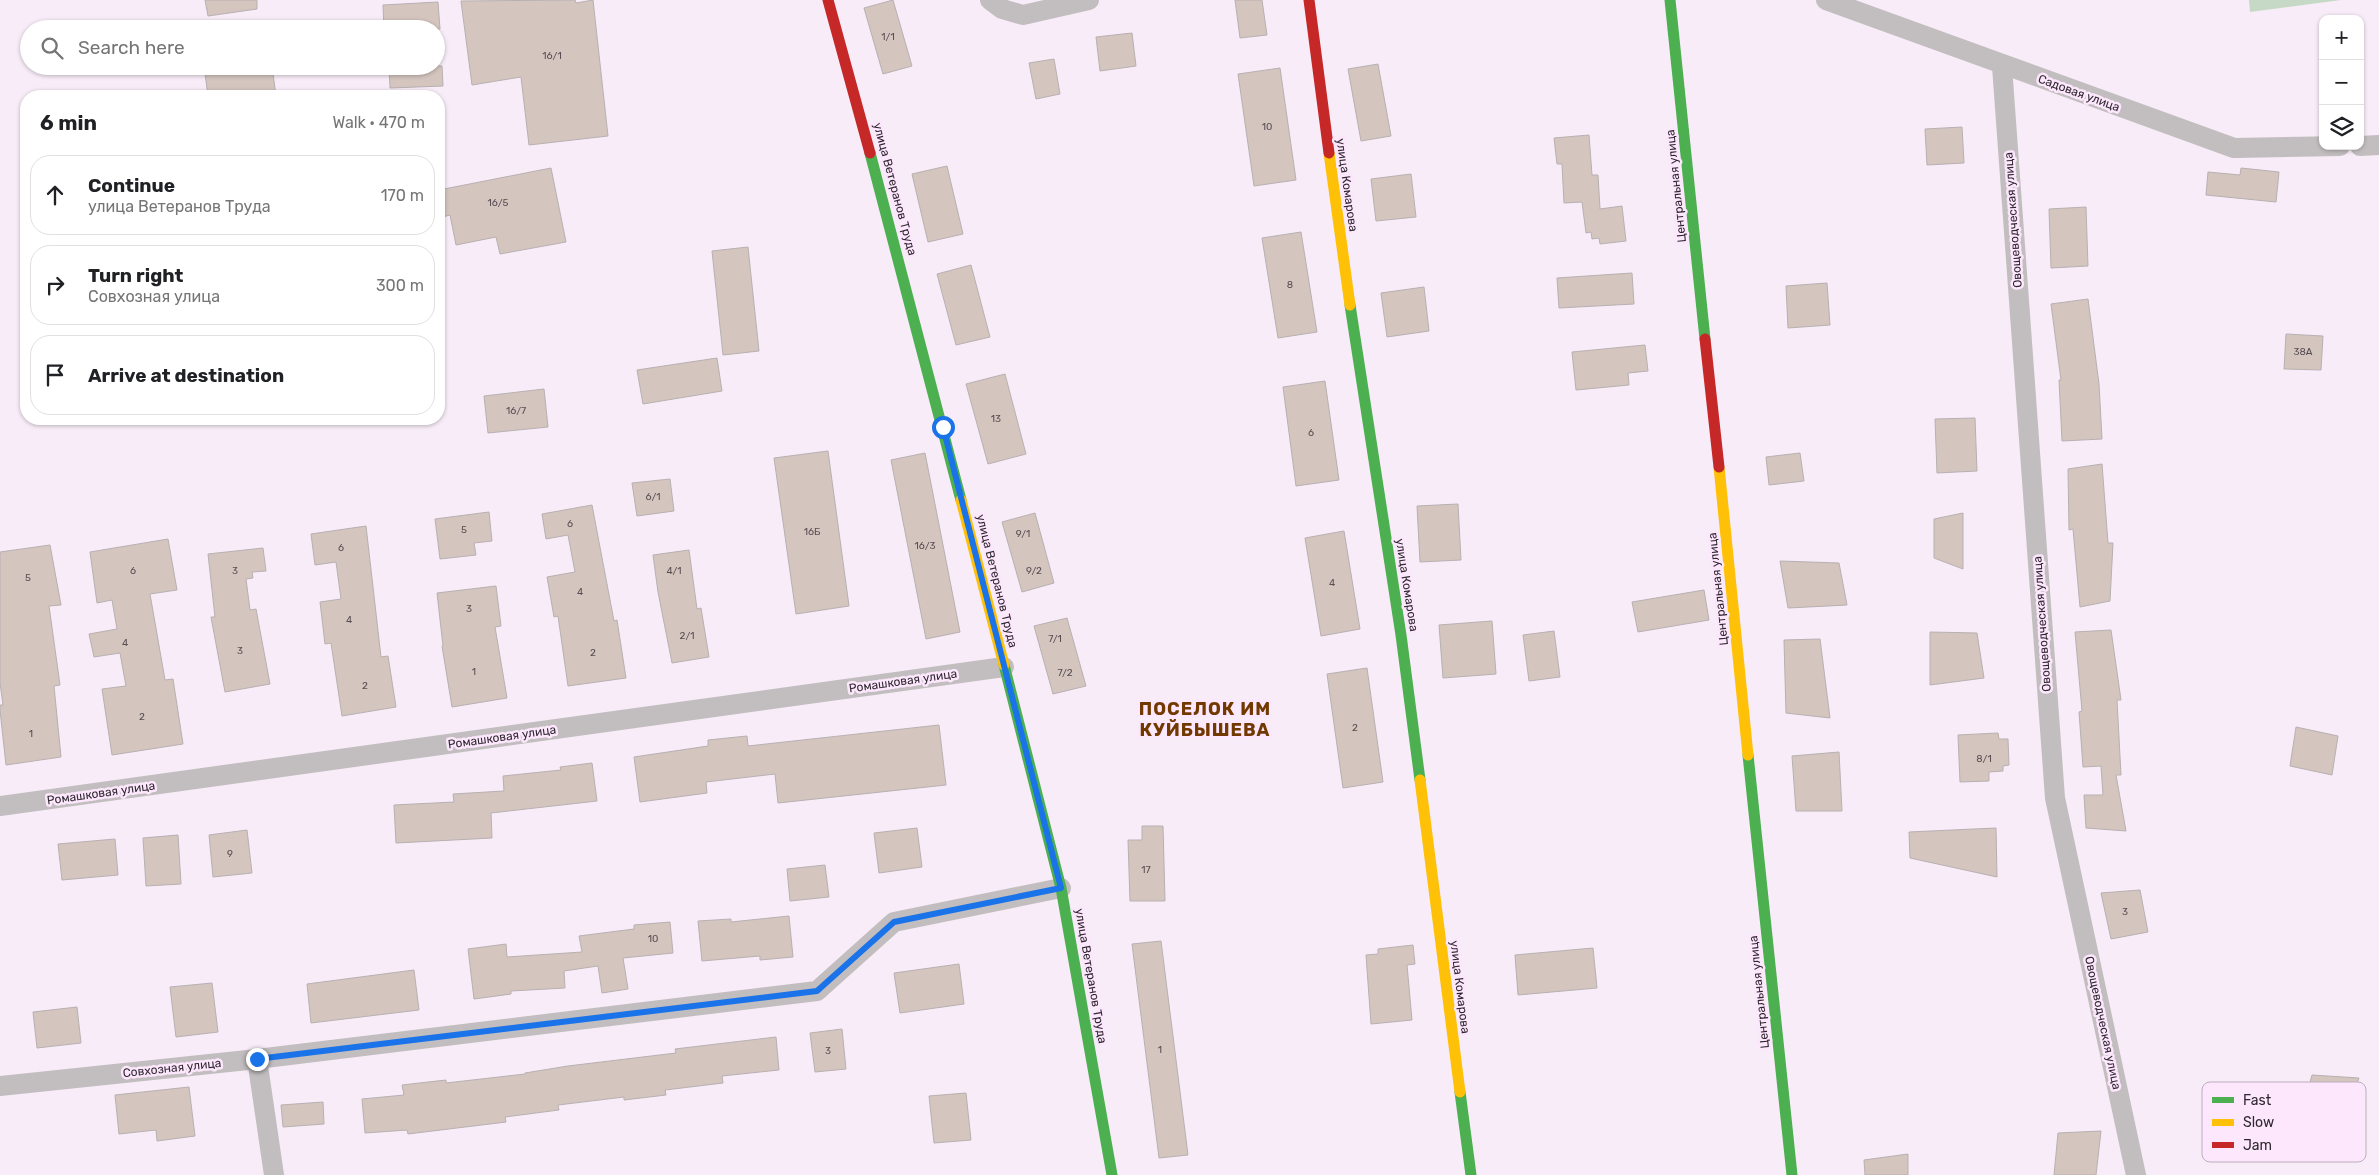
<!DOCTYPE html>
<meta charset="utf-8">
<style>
:root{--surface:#fff;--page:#f6f6f6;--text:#202124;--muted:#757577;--line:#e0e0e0}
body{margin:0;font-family:Rubik,sans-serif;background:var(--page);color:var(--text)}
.controls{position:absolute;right:15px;top:15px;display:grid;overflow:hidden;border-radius:10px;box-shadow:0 1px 4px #0004}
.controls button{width:45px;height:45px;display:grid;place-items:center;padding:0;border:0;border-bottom:1px solid var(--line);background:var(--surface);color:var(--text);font:25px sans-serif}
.stop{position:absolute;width:15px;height:15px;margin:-11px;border:4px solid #1a73e8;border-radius:50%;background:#fff}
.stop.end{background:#1a73e8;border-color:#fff;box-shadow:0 1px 5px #0008}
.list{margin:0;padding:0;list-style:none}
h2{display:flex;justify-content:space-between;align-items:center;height:65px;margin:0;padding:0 20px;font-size:21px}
h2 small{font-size:16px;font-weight:400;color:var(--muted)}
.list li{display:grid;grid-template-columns:32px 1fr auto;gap:15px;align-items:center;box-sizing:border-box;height:80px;margin:0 10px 10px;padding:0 10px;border:1px solid var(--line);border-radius:20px}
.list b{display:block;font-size:19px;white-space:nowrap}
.list p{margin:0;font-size:16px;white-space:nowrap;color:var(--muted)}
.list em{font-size:16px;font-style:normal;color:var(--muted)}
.icon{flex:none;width:28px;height:28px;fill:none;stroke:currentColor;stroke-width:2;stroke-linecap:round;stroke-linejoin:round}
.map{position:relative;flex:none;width:2379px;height:1175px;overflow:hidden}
.search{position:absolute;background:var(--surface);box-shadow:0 1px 4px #0004;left:20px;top:20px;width:425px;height:55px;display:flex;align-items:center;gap:12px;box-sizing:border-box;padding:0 18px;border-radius:28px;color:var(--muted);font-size:19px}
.panel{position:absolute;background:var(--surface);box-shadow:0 1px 4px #0004;left:20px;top:90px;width:425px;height:335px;border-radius:20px}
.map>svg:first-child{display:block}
</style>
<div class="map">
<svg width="2379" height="1175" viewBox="0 0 2379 1175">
<rect width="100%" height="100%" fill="#f7ecf7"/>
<path fill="#c6d9c6" d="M2249,0H2341L2250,12Z"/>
<g fill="#d4c5bf" stroke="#b9b0b2">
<path d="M205,0H257V9L208,16Z"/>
<path d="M575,0L576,3L593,0L608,136L529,145L521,77L472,85L461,1Z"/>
<path d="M893,0L912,66L883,74L864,8Z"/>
<path d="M1235,0H1262L1267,35L1240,38Z"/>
<path d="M438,2L440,29H384L383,5Z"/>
<path d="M1132,33L1136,66L1100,71L1096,37Z"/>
<path d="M1054,59L1060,94L1036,99L1029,63Z"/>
<path d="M1378,64L1391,136L1361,141L1348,69Z"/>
<path d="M204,66H239V69L272,66L276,96H208Z"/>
<path d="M389,66H442L443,86L390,88Z"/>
<path d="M1280,68L1296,180L1254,186L1238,74Z"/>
<path d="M1962,127L1964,163L1927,165L1925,129Z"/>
<path d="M1589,135L1592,175H1598L1600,209L1622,206L1626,241L1600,244L1599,238L1592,239L1591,232L1586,233L1582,202L1564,203L1562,164H1557L1554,138Z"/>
<path d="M947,166L963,234L928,242L912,174Z"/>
<path d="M551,168L566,242L500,254L496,237L456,245L450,215L439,218V190Z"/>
<path d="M2241,168L2279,172L2276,202L2206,195L2208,172L2240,175Z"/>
<path d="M1411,174L1416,217L1376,221L1371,179Z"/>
<path d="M2086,207L2088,266L2051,268L2049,209Z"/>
<path d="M1301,232L1317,332L1278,338L1262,238Z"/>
<path d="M748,247L759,351L723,355L712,251Z"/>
<path d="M971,265L990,337L956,345L937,274Z"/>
<path d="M1632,273L1634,304L1559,308L1557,278Z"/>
<path d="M1827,283L1830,325L1788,328L1786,286Z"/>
<path d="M1424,287L1429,331L1387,337L1381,293Z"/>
<path d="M2088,299L2099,384L2102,439L2062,441L2059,380H2061L2051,304Z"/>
<path d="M2286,334L2323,336L2321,370L2284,369Z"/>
<path d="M1645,345L1648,371L1628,373L1629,385L1576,390L1572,352Z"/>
<path d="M717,358L722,391L643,404L637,370Z"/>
<path d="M1005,374L1026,454L988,464L966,384Z"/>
<path d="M1325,381L1339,480L1296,486L1283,387Z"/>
<path d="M544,389L548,427L488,433L484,396Z"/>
<path d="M1975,418L1977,471L1937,473L1935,419Z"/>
<path d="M828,451L849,606L796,614L774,458Z"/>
<path d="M925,453L960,632L926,639L891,460Z"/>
<path d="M1800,453L1804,481L1769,485L1766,457Z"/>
<path d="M2102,464L2108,543H2113L2110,601L2080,607L2073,529L2069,530L2068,469Z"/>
<path d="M670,479L674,511L637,516L632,483Z"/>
<path d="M1458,504L1461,560L1420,562L1417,506Z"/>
<path d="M592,505L614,621L617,620L626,678L568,686L558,616L554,617L547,577L575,572L568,535L546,539L542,514Z"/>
<path d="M489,512L492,541L474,543L476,555L440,559L435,519Z"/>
<path d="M1035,513L1054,583L1022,592L1002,522Z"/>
<path d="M1963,513V569L1934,558V519Z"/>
<path d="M366,526L381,657L388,656L396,707L342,716L331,643L325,644L320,602L341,599L336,562L315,565L311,534Z"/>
<path d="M1344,531L1360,629L1321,636L1305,538Z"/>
<path d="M168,539L177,590L150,594L165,680L173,679L183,744L112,755L102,689L126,686L120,653L94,657L89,634L117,629L112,600L97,603L90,552Z"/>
<path d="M50,545L61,605L49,606L60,685L54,686L61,757L6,765L0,710V705H3L0,683V552Z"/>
<path d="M263,548L266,571L252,572L253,578L246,579L250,610L256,609L270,684L225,692L211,617H215L208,554Z"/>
<path d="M689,550L697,609L701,608L709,657L672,663L658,592L653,555Z"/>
<path d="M1780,561L1839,563L1847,605L1788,608Z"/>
<path d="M496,586L501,626L495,627L507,698L452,707L442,646H443L437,593Z"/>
<path d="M1704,590L1709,620L1638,632L1632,602Z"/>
<path d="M1067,618L1086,686L1053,694L1034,626Z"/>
<path d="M1492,621L1496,674L1443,678L1439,625Z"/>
<path d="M2111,630L2121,700H2117L2121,775H2116L2126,831L2086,828L2084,795H2103L2101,766L2083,767L2079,712L2082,711L2075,632Z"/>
<path d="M1554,631L1560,677L1529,681L1523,635Z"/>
<path d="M1930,632L1977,633L1984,678L1930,685Z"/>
<path d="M1820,639L1830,718L1786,713L1784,640Z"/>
<path d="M1367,668L1383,782L1343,788L1327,674Z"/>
<path d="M939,725L946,785L778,803L775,774L706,782L707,793L640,802L634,757L708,746V740L747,736L748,746Z"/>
<path d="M2296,727L2338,736L2332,775L2290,766Z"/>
<path d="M1998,733L1999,739H2008L2009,765L2003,766V771L1989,772V781L1960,782L1958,735Z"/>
<path d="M1839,752L1842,811H1796L1792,756Z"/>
<path d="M592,763L597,801L491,813L492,838L396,843L394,805L454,802L453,794L504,791L503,776L561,770L560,767Z"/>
<path d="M1142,826H1163L1165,901H1130L1128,840H1142Z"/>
<path d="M917,828L922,867L879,873L874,833Z"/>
<path d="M1996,828L1997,877L1910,858L1909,832Z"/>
<path d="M247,830L252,873L213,877L209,835Z"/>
<path d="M178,835L181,884L146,886L143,838Z"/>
<path d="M115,839L118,875L62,880L58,844Z"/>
<path d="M825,865L829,897L790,901L787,869Z"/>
<path d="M2140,890L2148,932L2111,939L2101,893Z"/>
<path d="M789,916L793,957L760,960V956L702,961L698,921L731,919V922Z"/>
<path d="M670,922L673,953L623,958L628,989L602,993L598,966L564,971L565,988L511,991V994L474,999L468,949L506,944L507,957L582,952L579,936L634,929V925Z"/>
<path d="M1161,941L1188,1155L1159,1158L1132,944Z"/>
<path d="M1413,945L1415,964L1407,965L1412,1020L1371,1024L1366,955L1378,954V949Z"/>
<path d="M1593,948L1597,988L1518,995L1515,955Z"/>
<path d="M959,964L964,1004L900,1013L894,973Z"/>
<path d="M414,970L419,1010L311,1023L307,984Z"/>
<path d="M212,983L218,1032L176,1037L170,987Z"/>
<path d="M77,1007L81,1043L37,1048L33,1012Z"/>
<path d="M842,1029L846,1069L815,1072L810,1033Z"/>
<path d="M776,1037L779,1070L722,1076L723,1083L665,1090L666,1095L624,1100V1097L558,1105L559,1110L505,1117L506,1122L408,1134L407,1130L365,1133L362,1099L404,1095L402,1085L446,1080V1083L525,1074V1073L568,1066L676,1053L675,1049Z"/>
<path d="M2312,1075L2359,1078L2344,1122L2303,1107Z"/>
<path d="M189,1087L195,1136L157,1141L156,1130L119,1134L115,1095Z"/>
<path d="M966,1093L971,1140L934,1143L929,1096Z"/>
<path d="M323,1102L324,1124L283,1127L281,1105Z"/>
<path d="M2101,1131L2096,1175H2054L2058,1133Z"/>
<path d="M1908,1154V1175H1865L1864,1160Z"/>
</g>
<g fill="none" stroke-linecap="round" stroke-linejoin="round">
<g stroke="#c2bdbf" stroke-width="20">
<path d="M990,0L1002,9L1023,15L1089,0"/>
<path d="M1826,0L2234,148L2340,146"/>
<path d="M2002,66L2055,798L2136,1175"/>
<path d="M2360,146L2379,145"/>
<path d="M0,806L1004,667"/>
<path d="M257,1059L274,1175"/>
<path d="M0,1086L257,1059L817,991L894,922L1061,888"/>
</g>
<g stroke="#4caf50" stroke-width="11">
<path d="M1670,0L1705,339"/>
<path d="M870,153L961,500"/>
<path d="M1350,305L1401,635L1420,780"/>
<path d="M1004,665L1061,888L1112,1175"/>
<path d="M1748,755L1792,1175"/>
<path d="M1460,1092L1471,1175"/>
</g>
<g stroke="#ffc107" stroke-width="11">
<path d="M1329,153L1350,305"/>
<path d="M1719,467L1748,755"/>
<path d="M961,500L1004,665"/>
<path d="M1420,780L1460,1092"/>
</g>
<g stroke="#c62828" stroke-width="11">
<path d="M828,0L870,153"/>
<path d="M1309,0L1329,153"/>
<path d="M1705,339L1719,467"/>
</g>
</g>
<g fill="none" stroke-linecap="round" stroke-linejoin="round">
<path stroke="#1a73e8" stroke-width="6" d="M257,1059L817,991L894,922L1061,888L943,427"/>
</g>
<g text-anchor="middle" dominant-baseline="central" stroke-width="5" stroke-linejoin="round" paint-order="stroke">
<g font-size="10" fill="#584e53">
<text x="888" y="37">1/1</text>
<text x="552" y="56">16/1</text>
<text x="1267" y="127">10</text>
<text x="498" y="203">16/5</text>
<text x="1290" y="285">8</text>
<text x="2303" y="352">38А</text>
<text x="516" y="411">16/7</text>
<text x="996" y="419">13</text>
<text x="1311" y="433">6</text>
<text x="653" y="497">6/1</text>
<text x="570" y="524">6</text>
<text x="464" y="530">5</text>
<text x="812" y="532">16Б</text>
<text x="1023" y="534">9/1</text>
<text x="925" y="546">16/3</text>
<text x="341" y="548">6</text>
<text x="133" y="571">6</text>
<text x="235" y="571">3</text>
<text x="674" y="571">4/1</text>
<text x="1034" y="571">9/2</text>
<text x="28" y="578">5</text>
<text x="1332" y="583">4</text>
<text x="580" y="592">4</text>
<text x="469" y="609">3</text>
<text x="349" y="620">4</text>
<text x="687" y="636">2/1</text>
<text x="1055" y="639">7/1</text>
<text x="125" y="643">4</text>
<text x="240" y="651">3</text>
<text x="593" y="653">2</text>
<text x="474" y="672">1</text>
<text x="1065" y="673">7/2</text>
<text x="365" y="686">2</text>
<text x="142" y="717">2</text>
<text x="1355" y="728">2</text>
<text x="31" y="734">1</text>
<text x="1984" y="759">8/1</text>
<text x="230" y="854">9</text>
<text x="1146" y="870">17</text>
<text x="2125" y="912">3</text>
<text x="653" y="939">10</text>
<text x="1160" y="1050">1</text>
<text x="828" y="1051">3</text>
</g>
<g font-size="12" fill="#2f272f" stroke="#fce7fc">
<text transform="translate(2079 93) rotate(20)">Садовая улица</text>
<text transform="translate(1347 185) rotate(82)">улица Комарова</text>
<text transform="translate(1676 186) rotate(-96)">Центральная улица</text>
<text transform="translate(895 189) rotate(75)">улица Ветеранов Труда</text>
<text transform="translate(2013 220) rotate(-94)">Овощеводческая улица</text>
<text transform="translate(997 581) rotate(76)">улица Ветеранов Труда</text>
<text transform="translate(1407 585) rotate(81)">улица Комарова</text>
<text transform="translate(1718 589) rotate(-96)">Центральная улица</text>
<text transform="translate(2042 624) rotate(-94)">Овощеводческая улица</text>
<text transform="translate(903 681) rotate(-8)">Ромашковая улица</text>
<text transform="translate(502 737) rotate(-8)">Ромашковая улица</text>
<text transform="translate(101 793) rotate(-8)">Ромашковая улица</text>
<text transform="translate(1091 976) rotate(80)">улица Ветеранов Труда</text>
<text transform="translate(1460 987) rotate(83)">улица Комарова</text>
<text transform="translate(1759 992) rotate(-96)">Центральная улица</text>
<text transform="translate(2103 1023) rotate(78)">Овощеводческая улица</text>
<text transform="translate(172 1068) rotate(-6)">Совхозная улица</text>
</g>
<g font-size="18" font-weight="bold" letter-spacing="1" fill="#713900" stroke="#fce7fc">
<text x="1205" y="709">ПОСЕЛОК ИМ<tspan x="1205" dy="21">КУЙБЫШЕВА</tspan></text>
</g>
</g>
<rect x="2202" y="1082" width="164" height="80" rx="8" fill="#fce7fc" stroke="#beadbe" stroke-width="1"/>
<rect x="2212" y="1097" width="22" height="6" fill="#4caf50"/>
<rect x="2212" y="1119" width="22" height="7" fill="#ffc107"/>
<rect x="2212" y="1142" width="22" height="6" fill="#c62828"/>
<g font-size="14" fill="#2f272f">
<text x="2243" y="1105">Fast</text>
<text x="2243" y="1127">Slow</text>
<text x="2243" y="1150">Jam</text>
</g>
</svg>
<div class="controls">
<button>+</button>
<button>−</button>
<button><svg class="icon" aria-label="layers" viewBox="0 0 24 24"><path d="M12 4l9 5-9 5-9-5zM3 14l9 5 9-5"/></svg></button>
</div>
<div class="stop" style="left:943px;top:427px"></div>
<div class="stop end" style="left:257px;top:1059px"></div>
<div class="search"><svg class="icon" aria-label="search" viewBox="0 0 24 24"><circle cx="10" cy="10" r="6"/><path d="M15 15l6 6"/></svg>Search here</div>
<section class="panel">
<h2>6 min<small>Walk · 470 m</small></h2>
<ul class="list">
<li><svg class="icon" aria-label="ahead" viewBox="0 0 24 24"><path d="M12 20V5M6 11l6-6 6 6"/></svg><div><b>Continue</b><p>улица Ветеранов Труда</p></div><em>170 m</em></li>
<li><svg class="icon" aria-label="right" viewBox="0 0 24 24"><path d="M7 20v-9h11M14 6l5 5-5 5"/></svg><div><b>Turn right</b><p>Совхозная улица</p></div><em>300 m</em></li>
<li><svg class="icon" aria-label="arrive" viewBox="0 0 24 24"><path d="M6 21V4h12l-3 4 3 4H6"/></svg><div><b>Arrive at destination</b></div></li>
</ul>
</section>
</div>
